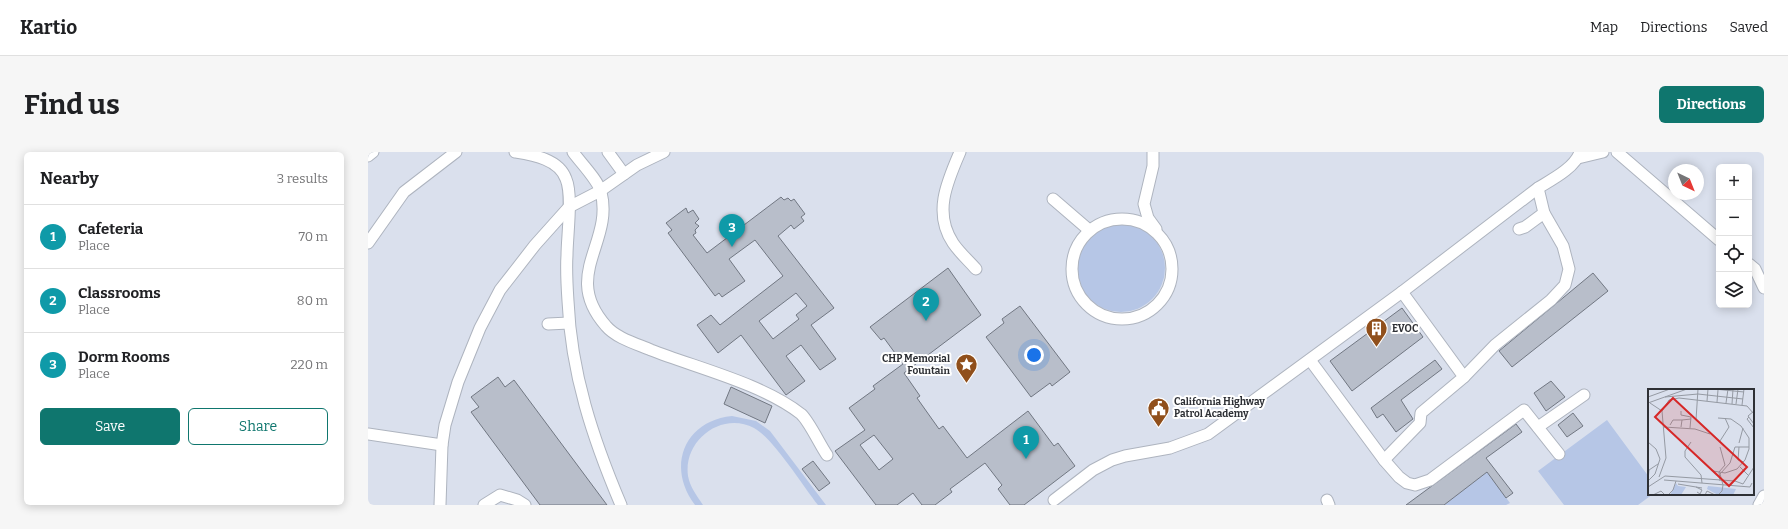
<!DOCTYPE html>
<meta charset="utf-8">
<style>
:root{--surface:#fff;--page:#f6f6f6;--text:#202124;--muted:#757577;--line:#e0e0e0;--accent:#0f766e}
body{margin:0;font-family:Bitter,serif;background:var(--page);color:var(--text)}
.controls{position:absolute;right:12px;top:12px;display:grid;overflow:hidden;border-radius:6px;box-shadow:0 2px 10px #0003}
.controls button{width:36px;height:36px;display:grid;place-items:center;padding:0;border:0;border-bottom:1px solid var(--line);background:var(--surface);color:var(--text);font:20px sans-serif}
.compass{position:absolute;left:1300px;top:12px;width:36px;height:36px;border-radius:50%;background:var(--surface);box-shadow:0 2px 10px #0003;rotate:137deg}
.you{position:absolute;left:666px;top:203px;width:14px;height:14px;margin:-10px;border:3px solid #fff;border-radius:50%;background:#1a73e8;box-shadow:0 0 0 6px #1a73e833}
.badge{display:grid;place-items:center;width:26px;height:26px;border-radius:50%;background:var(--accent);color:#fff;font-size:13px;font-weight:700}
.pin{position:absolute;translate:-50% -33px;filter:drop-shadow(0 1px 2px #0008)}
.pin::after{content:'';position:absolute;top:21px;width:14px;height:12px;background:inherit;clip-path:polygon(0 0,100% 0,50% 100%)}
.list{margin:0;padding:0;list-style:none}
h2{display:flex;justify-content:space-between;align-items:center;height:52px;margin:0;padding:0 16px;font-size:17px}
h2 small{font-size:13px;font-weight:400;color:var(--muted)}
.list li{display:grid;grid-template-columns:26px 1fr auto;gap:12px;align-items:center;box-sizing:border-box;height:64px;padding:0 16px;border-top:1px solid var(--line)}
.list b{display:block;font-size:15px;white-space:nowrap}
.list p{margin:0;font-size:13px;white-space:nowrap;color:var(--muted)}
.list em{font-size:13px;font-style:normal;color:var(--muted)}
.actions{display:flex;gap:8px;padding:12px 16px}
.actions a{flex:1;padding:9px 0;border:1px solid var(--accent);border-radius:6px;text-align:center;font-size:14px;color:var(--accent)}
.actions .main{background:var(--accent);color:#fff}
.icon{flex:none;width:22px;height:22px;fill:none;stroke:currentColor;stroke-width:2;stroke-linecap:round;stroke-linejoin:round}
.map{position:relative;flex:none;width:1396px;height:353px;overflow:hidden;border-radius:6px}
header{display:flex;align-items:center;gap:24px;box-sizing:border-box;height:56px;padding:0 20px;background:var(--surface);border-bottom:1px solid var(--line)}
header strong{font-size:19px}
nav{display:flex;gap:22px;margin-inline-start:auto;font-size:14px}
.intro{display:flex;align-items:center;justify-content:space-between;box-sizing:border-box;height:96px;padding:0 24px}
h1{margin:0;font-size:28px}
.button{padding:10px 18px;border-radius:6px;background:var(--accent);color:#fff;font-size:14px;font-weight:700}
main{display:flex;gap:24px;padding:0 24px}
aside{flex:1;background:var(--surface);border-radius:6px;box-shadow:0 2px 10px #0003}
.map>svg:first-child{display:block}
</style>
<header>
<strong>Kartio</strong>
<nav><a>Map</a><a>Directions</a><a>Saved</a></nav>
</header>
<div class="intro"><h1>Find us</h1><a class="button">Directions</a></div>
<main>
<aside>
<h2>Nearby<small>3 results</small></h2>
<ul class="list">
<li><span class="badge" style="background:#0f9aa8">1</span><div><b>Cafeteria</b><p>Place</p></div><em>70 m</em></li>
<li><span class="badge" style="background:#0f9aa8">2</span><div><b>Classrooms</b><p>Place</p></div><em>80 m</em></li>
<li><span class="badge" style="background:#0f9aa8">3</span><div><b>Dorm Rooms</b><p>Place</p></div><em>220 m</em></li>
</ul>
<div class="actions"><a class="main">Save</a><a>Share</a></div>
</aside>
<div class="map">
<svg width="1396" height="353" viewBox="0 0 1396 353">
<rect width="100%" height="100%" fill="#dae0ed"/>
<g fill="#b6c6e6">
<circle cx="753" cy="116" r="44"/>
<path d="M364,264L388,269L402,279L458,353H450C435,334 405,286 386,276C354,259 315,288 320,324C322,335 329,344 335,353H327C298,315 316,269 364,264Z"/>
<path d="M1239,268L1281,325V342H1285L1270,353H1196L1170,319Z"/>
<path d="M1119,320L1142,351L1138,353H1076Z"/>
</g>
<g fill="#b8beca" stroke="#717782" fill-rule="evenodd">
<path d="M413,45L416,48L420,46L423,49L426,47L437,62L433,65L436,69L426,77L423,73L410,84L466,156L443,173L468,207L452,218L433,193L418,204L437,229L418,243L373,183L350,201L329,173L343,163L352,173L415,124L387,88L361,107L377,129L354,145L351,141L347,144L300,81L304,78L298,71L318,56L320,61L325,58L331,67L327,71L331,74L327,78L328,81L325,83L339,101ZM428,141L439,154L428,163L431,167L405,187L391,169Z"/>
<path d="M580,116L613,163L536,221L552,244L549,246L571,277L575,274L599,306L660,259L686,294L690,291L707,314L656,353H642L630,337L634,333L617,311L582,337L584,340L567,353H554L545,341L529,353H508L467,299L497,278L481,256L507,237L505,234L535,212L516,186L513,188L502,175ZM506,283L525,307L511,318L492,293Z"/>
<path d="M1225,121L1240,139L1144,215L1131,199Z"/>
<path d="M652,154L702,220L684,234L682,231L663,245L618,185L636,171L634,167Z"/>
<path d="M1034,156L1055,185L984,239L962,209Z"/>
<path d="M1067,208L1074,217L1033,248L1045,267L1028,280L1015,262L1009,266L1003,256Z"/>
<path d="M130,225L137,235L146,228L239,353H172L103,260L111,255L103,245Z"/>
<path d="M1183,229L1197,245L1178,259L1166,241Z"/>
<path d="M363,235L404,254L397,271L356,252Z"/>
<path d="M1205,261L1215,274L1199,285L1190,273Z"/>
<path d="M1148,272L1154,280L1118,306L1145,341L1138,346L1119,320L1076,353H1038Z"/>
<path d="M445,309L462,331L451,339L434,317Z"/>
</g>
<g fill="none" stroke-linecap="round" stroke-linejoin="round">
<defs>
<g id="minor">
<path d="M147,0C165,3 191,7 198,27C205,43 199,85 199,103C198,118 199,134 200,149C203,221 225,287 253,353"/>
<path d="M205,0C212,10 230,28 233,40C246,91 193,123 238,174C248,186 269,192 283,198C329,216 395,232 433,262C441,269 452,293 459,303"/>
<path d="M240,0L256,22"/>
<path d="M592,0C579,30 565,61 585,91C591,100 600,108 608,117"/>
<path d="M785,0V14L776,52L780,66L788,77"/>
<path d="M1249,0L1351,88"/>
<path d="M0,4L5,0"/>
<path d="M1210,6L1235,0"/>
<path d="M685,47L721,78"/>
<circle cx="754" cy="117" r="50"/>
<path d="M1151,77L1157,75L1176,61L1170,36"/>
<path d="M0,91L36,40L88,0"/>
<path d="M1381,112L1387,117L1396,136"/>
<path d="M180,172L201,171"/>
<path d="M942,208L1016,308L1031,325L1039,331L1047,333L1062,328L1156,258L1191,302"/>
<path d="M1096,225L1127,193L1183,148L1197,133L1201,117L1195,94L1176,61"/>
<path d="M1170,275L1216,243"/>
<path d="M0,282L74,293"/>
<path d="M1016,308L1052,271L1053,261L1096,225L1034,140"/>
<path d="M686,348L725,318L744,308L757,304L802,296L840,282L1034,140L1170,36C1183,28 1207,16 1212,0"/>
<path d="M959,348L961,353"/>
<path d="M72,353L74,293L77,273L90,230L112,176L132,138L167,93L201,55L232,39L269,13L296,0"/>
<path d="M116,353L132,343L149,348L157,353"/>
<path d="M1391,353L1396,344"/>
</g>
</defs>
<use href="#minor" stroke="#aeb4bf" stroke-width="13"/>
<use href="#minor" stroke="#fff" stroke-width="11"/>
</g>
<defs>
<symbol id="building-pin" viewBox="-11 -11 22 30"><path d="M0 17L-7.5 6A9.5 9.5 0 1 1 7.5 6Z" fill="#904f1b" stroke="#fff"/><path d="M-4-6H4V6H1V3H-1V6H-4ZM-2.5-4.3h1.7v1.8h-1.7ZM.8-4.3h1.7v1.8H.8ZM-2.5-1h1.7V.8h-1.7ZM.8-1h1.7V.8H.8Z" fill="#fff"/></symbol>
<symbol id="sight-pin" viewBox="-11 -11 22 30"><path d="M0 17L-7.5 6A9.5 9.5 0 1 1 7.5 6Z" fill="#904f1b" stroke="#fff"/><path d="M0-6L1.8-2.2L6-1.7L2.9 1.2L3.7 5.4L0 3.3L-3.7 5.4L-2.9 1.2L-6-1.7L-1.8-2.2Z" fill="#fff"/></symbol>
<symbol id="civic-pin" viewBox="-11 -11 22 30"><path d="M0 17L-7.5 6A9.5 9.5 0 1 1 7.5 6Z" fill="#904f1b" stroke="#fff"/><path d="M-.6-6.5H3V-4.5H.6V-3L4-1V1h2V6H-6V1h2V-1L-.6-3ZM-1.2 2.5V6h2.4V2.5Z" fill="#fff"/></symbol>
</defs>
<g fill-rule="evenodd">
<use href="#building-pin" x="996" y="164" width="25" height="34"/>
<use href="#sight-pin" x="586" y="200" width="25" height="34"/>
<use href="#civic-pin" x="778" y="244" width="25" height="34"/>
</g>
<g text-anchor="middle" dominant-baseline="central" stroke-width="4" stroke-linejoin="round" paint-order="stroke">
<g font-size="10" font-weight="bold" fill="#2e3035" stroke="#fff" text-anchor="start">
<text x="1024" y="177">EVOC</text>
<text x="582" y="207" text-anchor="end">CHP Memorial<tspan x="582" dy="12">Fountain</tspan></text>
<text x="806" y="250">California Highway<tspan x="806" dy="12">Patrol Academy</tspan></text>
</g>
</g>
<g transform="translate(1280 237)">
<rect width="106" height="106" fill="#dae0ed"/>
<path d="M28,94L30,97L38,98L33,106H22ZM60,97L88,100L85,106H70L59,100Z" fill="#b6c6e6"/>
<path fill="none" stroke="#959aa3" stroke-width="1" d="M66,0L96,3M0,8L22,0M17,8L50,5L95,10M59,12L60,0M69,13L70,1M0,14L39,0M2,14L14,22M78,14L80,0M84,15L85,0M88,15L90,0M94,16L96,0M33,22V26L43,28L42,39M106,22L100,27L106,35M101,28L99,30L106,39M48,31L50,0M22,36L25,31H34M16,38L47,40L62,45M33,38L34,31L43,30M72,52L81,38L77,29M0,53L8,60L12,70L7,85L0,92M43,53L37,62V68L53,86L54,94M91,54L95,39M72,58L77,76L71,83L72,92M91,58L90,71L96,73M92,78L101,87M65,82L77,84L89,80L97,71L101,60V49L93,37L83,30L70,29M11,88L18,69L14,22L21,11L31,9L99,17L106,25M0,91L1,81L10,75M16,91L102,98L104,94M30,95L54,99M0,98L17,87L87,92L95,95L106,78M48,98L54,101L52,105L49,103M5,106L13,102L17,106M20,106L25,101L28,92M57,106L59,102L67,106M70,106L74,102L75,96L72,85L82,74L87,58H101"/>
<path fill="#d62828" fill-opacity="0.15" stroke="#d62828" stroke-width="2" d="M25,9L99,78L81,97L7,28Z"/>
<rect width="106" height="106" fill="none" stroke="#2e3035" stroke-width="2"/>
</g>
</svg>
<div class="controls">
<button>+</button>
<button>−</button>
<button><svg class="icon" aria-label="locate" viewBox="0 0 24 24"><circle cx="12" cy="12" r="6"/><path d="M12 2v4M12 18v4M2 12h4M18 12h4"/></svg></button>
<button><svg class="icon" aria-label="layers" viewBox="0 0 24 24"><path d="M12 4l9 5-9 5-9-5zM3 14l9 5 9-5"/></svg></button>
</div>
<svg class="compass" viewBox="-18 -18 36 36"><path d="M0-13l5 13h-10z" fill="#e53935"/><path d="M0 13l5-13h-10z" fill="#757577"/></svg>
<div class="you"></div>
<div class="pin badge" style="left:658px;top:307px;background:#0f9aa8">1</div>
<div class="pin badge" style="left:558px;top:169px;background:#0f9aa8">2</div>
<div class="pin badge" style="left:364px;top:95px;background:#0f9aa8">3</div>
</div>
</main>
